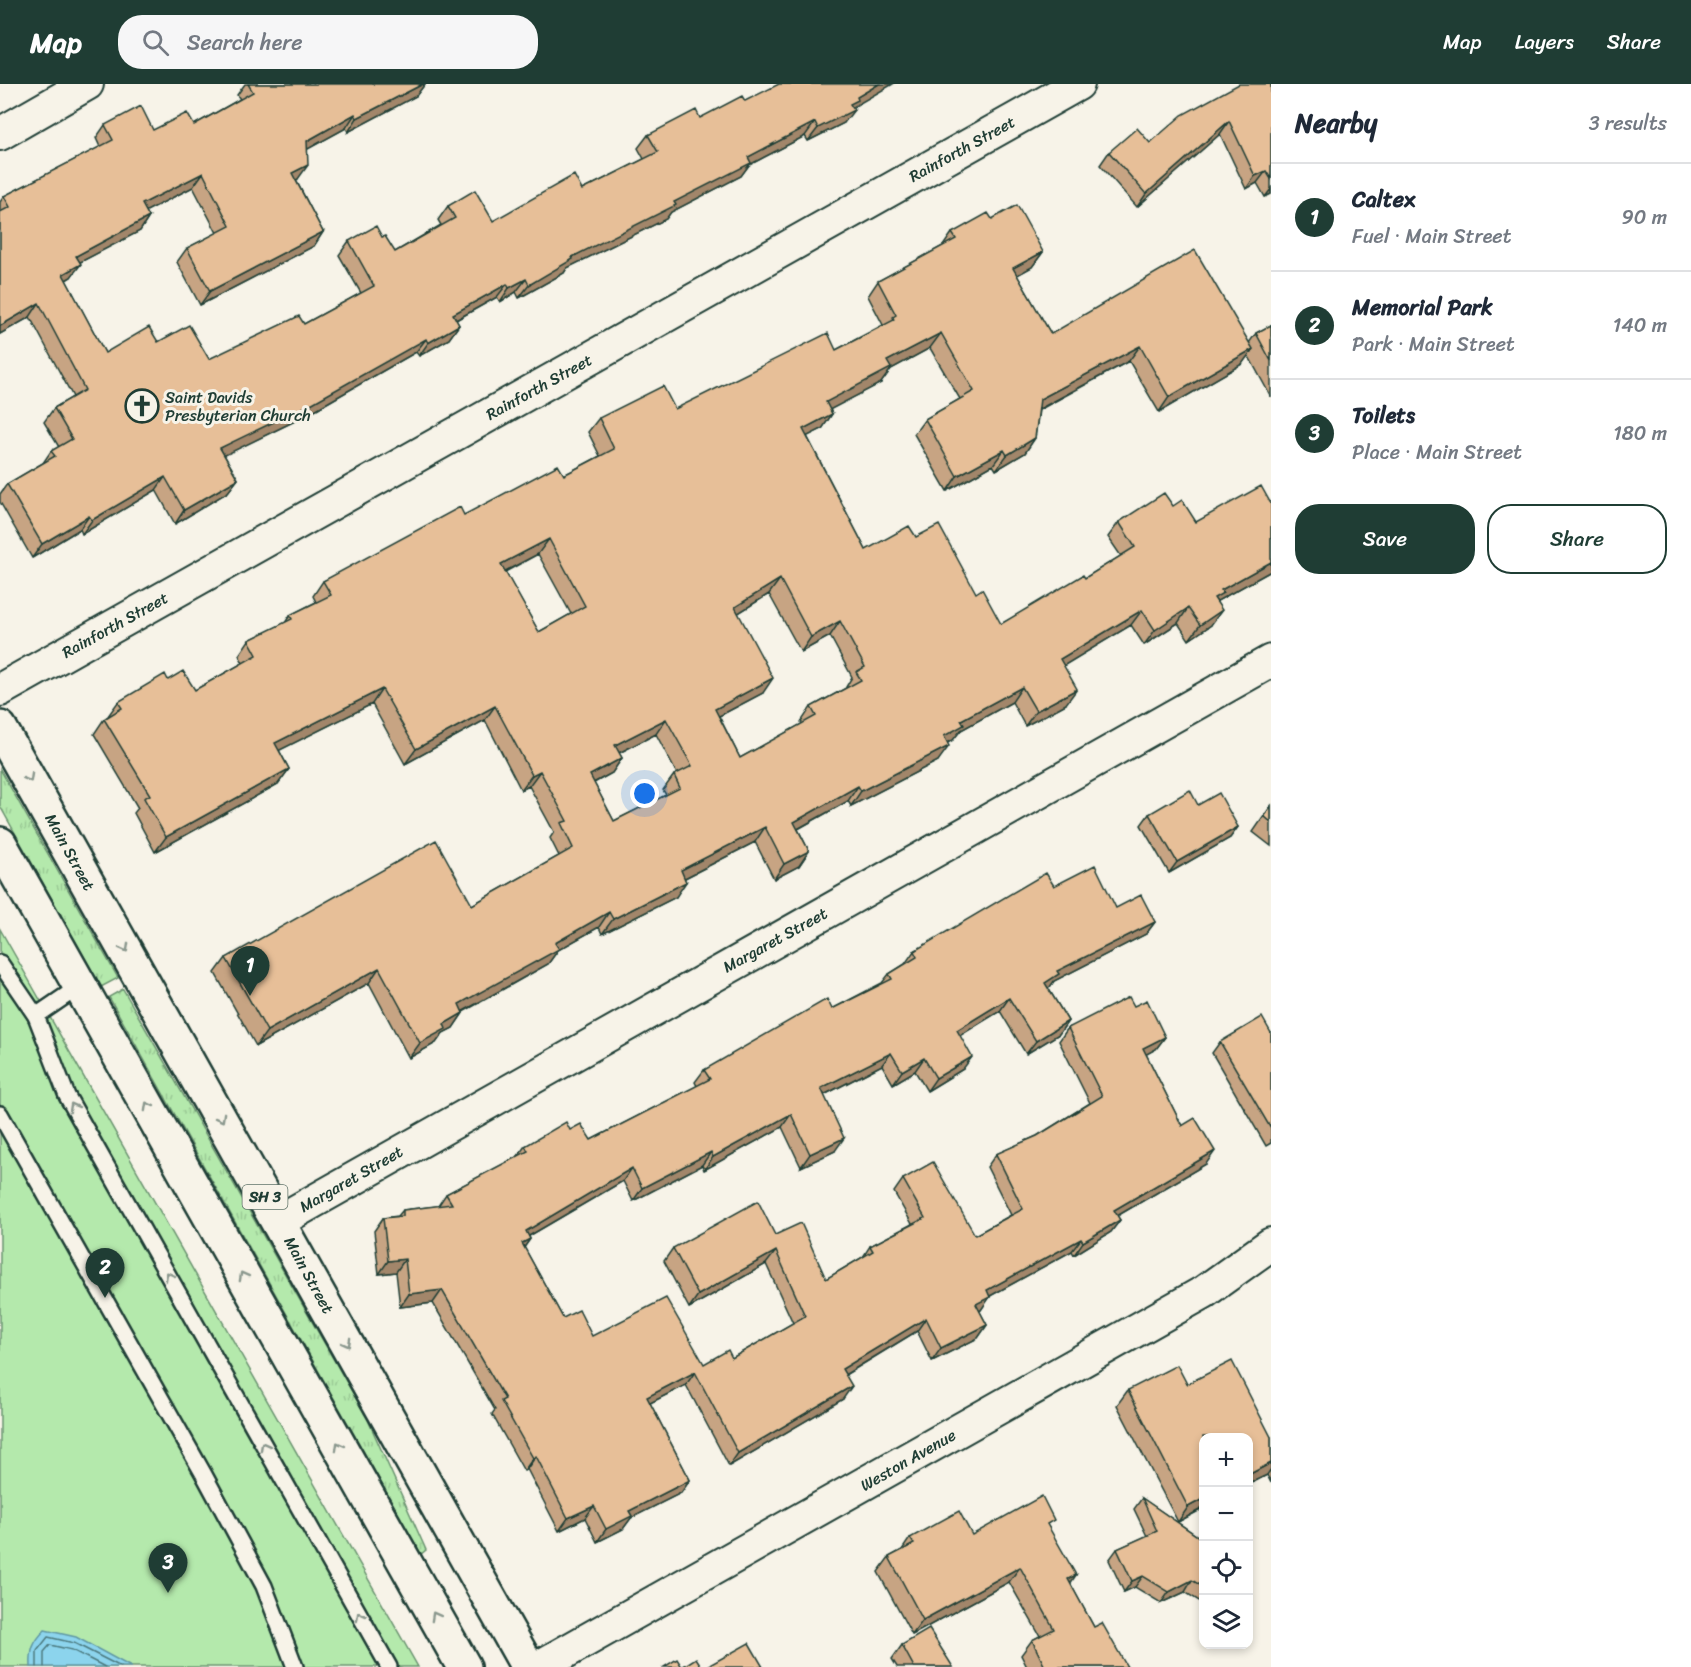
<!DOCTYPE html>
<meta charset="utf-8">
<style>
:root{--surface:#fff;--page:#f6f6f7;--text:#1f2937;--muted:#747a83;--line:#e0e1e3;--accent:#1f3d34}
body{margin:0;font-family:Sriracha,sans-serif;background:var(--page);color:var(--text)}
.controls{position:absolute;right:18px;bottom:18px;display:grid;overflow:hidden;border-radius:12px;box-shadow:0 3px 9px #0003}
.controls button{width:54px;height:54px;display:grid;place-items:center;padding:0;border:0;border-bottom:2px solid var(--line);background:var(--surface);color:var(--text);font:30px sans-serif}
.you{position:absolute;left:645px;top:710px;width:21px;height:21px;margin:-15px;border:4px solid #fff;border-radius:50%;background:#1a73e8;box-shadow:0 0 0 9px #1a73e833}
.badge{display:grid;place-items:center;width:39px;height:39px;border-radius:50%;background:var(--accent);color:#fff;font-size:20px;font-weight:700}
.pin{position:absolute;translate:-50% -50px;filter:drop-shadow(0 2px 3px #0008)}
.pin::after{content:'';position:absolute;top:32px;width:21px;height:18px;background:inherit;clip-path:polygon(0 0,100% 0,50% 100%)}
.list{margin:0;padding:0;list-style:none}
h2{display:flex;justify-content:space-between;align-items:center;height:78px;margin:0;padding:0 24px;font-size:26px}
h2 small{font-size:20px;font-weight:400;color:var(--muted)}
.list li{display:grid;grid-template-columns:39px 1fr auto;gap:18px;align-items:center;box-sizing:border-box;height:108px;padding:0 24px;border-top:2px solid var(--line)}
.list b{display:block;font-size:22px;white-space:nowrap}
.list p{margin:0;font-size:20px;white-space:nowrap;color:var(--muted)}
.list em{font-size:20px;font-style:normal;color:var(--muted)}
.actions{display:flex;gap:12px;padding:18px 24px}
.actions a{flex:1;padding:14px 0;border:2px solid var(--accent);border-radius:24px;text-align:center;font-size:21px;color:var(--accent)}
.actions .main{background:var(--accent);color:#fff}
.icon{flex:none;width:33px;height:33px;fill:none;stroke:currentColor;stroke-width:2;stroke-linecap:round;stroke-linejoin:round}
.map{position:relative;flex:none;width:1271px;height:1583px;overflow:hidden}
header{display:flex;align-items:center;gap:36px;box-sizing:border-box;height:84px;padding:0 30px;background:var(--accent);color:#fff}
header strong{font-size:28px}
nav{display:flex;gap:33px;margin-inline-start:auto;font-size:21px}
.search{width:420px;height:54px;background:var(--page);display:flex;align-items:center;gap:15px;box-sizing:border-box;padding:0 21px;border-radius:24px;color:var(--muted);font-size:22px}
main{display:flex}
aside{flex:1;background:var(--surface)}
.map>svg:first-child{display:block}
</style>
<header>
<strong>Map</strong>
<div class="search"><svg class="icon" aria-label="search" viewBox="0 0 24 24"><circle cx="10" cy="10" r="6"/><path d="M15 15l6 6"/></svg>Search here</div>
<nav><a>Map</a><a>Layers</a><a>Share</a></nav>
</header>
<main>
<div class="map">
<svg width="1271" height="1583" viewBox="0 0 1271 1583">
<defs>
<pattern id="grass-tufts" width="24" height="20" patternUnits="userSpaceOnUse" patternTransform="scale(1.5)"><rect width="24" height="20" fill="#b4e9ac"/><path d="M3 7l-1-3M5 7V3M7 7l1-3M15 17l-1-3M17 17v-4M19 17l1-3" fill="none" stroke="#9ac995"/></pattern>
</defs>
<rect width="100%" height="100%" fill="#f7f3e8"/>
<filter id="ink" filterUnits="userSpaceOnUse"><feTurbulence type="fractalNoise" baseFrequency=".0167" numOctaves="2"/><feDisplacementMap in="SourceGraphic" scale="12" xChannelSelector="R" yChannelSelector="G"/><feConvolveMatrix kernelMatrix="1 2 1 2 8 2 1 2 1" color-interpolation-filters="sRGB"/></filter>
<g filter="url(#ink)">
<g fill="url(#grass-tufts)" stroke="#6a9370" stroke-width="1.5">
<path d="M0,685L118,894L101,903L0,722Z"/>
<path d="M123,905L368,1336L426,1466L421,1470L109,913Z"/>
</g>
<path fill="#b4e9ac" stroke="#6a9370" stroke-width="1.5" d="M0,845L418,1583H0Z"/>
<path fill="#8cd4ed" stroke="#6098a3" stroke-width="1.5" d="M45,1546L76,1553L131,1583H31C30,1566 33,1558 45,1546Z"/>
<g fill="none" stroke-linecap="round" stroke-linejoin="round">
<g stroke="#4b797e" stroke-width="1.5">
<path d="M37,1583V1567L48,1553L74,1559L121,1583"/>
<path d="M44,1583V1568L50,1561L72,1566L105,1583"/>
</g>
<defs>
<g id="lane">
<path d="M0,879L36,932L67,1012L389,1583"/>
<path d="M36,932L80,902"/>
<path d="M0,1030L203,1389L264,1502L295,1583"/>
</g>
<g id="street">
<path d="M0,50L87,0"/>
<path d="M0,606L1078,0"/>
<path d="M279,1137L1271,577"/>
<path d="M539,1583L1204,1208L1271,1160"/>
</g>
<g id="highway">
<path d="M0,644L528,1583"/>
<path d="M0,760L464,1583"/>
</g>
</defs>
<use href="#lane" stroke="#1f3d34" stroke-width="20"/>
<use href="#street" stroke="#1f3d34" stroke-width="36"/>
<use href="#highway" stroke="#1f3d34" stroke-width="38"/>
<use href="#lane" stroke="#f7f3e8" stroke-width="15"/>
<use href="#street" stroke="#f7f3e8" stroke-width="32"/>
<use href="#highway" stroke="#f7f3e8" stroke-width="33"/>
</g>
<g fill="#c7a483" stroke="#1f3d34" stroke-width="1.5" fill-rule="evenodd">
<path d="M245,0H425L416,12L348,48L346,44L307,65L298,95L296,96L323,148L314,162L200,221L177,178L187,164L217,149L193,103L146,127L149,133L140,147L80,178L71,193L66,196L105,269L158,258L209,275L304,240L361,209L339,171L349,157L382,153L395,168L441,141L438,136L448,122L493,137L582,106L644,75L638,64L648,51L700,34L745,17L853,23L844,39L808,57L805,52L749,81L741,92L671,128L666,135L567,184L564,189L519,214L516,208L500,218L497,213L456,236L459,241L449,255L419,272L416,268L299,335L224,371L238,395L228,408L175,440L156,406L82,450L80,445L32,474L0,418V410L7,400L43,379L51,367L59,363L44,338L54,324L73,313L30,233L0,250V118L4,112L100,63L96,54L105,41L153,46L194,41L240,15L237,11Z"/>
<path d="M1271,0V110L1265,113L1257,99L1246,105L1220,50L1137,123L1100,81L1109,68L1150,59Z"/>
<path d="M992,135L1043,168L1032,183L1017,191L1051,250L1249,259L1256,249L1271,241V313L1248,271L1242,280L1159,328L1129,277L1039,326L1035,354L1025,369L996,386L993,381L947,407L914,350L925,335L960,315L930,264L891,285L881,299L830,325L832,330L822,345L807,352L866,466L916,453L976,509L1001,540L1085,494L1121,472L1108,453L1119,438L1173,422L1196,438L1271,420V487L1217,517L1211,541L1189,556L1178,539L1144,561L1131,541L1064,581L1066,620L1025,642L1012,618L961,646L953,656L947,659L938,677L851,722L848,717L798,745L809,767L799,782L774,795L755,758L685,794L676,813L602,850L599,843L558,866L548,880L463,928V929L453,944L443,949L436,959L409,974L369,899L256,962L215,889L226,874L472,821L559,772L550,754L554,748L529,702L521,706L485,636L405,680L372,620L279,666L289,685L278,700L155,768L134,729L138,724L94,650L104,635L108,632L118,618L168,596L195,606L243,579L239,571L249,556L285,539L290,531L316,518L313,512L323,497L464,431L564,391L600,372L588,348L599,334L675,325L836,266L883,241L868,212L878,197L943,162L952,149ZM538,470L571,530L539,548L505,488ZM769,510L801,568L830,552L852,593L846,603V604L811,623L801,638L802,640L740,674L719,632L763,609L738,529ZM656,650L677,690L674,691L663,706L666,711L614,737L594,699L612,689L622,674L619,669Z"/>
<path d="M1198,721L1238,743L1230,754L1169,789L1141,741L1149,730Z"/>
<path d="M1271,722V762L1253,748Z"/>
<path d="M1054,802L1155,838L1146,850L1054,897L1050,903L1048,904L1068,937L1059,950L1026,970L1000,927L960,951L963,985L927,1007L915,987L893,1000L882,981L824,1011L835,1067L801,1083L782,1043L704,1086L702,1081L633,1117L623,1097L529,1152L530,1155L524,1163L563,1234L592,1252L704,1280L732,1274L793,1239L766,1180L689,1224L664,1177L673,1164L775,1151L826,1195L863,1173L870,1162L912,1140L894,1108L903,1095L975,1151L1011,1131L987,1083L996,1070L1037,1052L1090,1019L1059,957L1068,944L1134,922L1165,953L1156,965L1146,970L1182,1042L1206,1080L1117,1132L1120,1136L1111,1148L1074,1171L1072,1167L990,1212L981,1226H979L987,1241L978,1254L932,1277L917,1247L845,1291L843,1315L729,1382L686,1301L650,1319L690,1396L681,1409L631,1434L623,1445L597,1458L585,1434L559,1447L527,1385L524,1387L492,1330L495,1326L433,1219L400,1223L396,1188L379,1190L374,1147L383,1134L398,1132L403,1126L438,1122L446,1110L518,1072L525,1062L570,1046L591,1056L697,1002L695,998L704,986L832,925L882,899L889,890L905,880L914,867Z"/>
<path d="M1271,949V1059L1266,1062L1212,969L1220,958Z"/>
<path d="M1187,1300L1271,1353V1399L1267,1391L1178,1438L1117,1321L1128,1306Z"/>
<path d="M1142,1414L1203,1456V1515L1199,1517L1185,1508L1161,1519L1135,1503L1124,1508L1109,1476L1117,1465L1147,1452L1134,1425Z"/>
<path d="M1049,1444L1070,1499L1094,1543L1127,1583H1027L1021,1571L1032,1556L1040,1552L1009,1498L912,1551L878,1488L889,1473L902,1466L910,1454L972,1451Z"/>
<path d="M902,1561L953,1583H897L892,1575Z"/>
</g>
<g fill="#a2866a" stroke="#1f3d34" stroke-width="1.5">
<path d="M423,0H425L416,12L348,48L357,34Z"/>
<path d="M879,0H893L853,23L851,27L854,26L844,39L808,57L818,44L850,20L857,13Z"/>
<path d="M355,30L346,44L297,71L307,57Z"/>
<path d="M1229,37L1220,50L1137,123L1146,110Z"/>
<path d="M815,38L805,52L749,81L741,92L671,128L666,135L567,184L564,189L519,214L529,201L572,173L674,118L748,73Z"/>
<path d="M308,81L298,95L283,103L292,89Z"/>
<path d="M1266,87L1257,99L1246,105L1255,92Z"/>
<path d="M203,89L193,103L133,134L142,120Z"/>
<path d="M1271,105V110L1265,113Z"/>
<path d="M149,133L140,147L67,185L76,172Z"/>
<path d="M323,148L314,162L200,221L210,207Z"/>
<path d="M1043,168L1032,183L1003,199L1013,184Z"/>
<path d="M81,180L71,193L53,203L63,190Z"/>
<path d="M526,195L516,208L500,218L509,204Z"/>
<path d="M507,200L497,213L443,243L453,230Z"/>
<path d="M39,219L30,233L0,250V242Z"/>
<path d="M459,241L449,255L419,272L428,259Z"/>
<path d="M941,249L930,264L891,285L881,299L816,333L826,318L887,277Z"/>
<path d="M426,255L416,268L299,335L211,378L220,364Z"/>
<path d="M1140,262L1129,277L1030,330L1040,315Z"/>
<path d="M1253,265L1242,280L1159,328L1169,313Z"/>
<path d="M832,330L822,345L792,360L803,345Z"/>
<path d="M1035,354L1025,369L996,386L1007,371Z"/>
<path d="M1004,366L993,381L947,407L957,392Z"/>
<path d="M165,393L156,406L82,450L92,436Z"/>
<path d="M238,395L228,408L175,440L184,426Z"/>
<path d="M89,432L80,445L32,474L42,460Z"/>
<path d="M549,455L538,470L490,495L501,480Z"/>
<path d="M1271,478V487L1217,517L1212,524L1203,529L1221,506Z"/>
<path d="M780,495L769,510L724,538L735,523Z"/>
<path d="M1188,524L1178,539L1144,561L1155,546Z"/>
<path d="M1142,526L1131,541L1050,590L1060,575Z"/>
<path d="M1222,526L1211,541L1189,556L1200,541Z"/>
<path d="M840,537L830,552L801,568L811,553Z"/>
<path d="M773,594L763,609L704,640L715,625Z"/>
<path d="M1022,603L1012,618L961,646L953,656L933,667L944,652L961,636Z"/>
<path d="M382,605L372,620L264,674L275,659Z"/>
<path d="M1077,605L1066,620L1025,642L1036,627Z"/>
<path d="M495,622L485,636L405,680L416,665Z"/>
<path d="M666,635L656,650L605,676L615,661Z"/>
<path d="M949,662L938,677L851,722L861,707Z"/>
<path d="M622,674L612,689L580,706L590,691Z"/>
<path d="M289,685L278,700L155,768L166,753Z"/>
<path d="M540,687L529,702L521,706L532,691Z"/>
<path d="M858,702L848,717L783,753L794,738Z"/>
<path d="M765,743L755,758L671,801L681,786Z"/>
<path d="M1238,743L1230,754L1169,789L1177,778Z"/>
<path d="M809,767L799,782L774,795L784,780Z"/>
<path d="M686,798L676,813L602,850L613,835Z"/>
<path d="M609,828L599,843L558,866L548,880L449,935L459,920L555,859Z"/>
<path d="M1155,838L1146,850L1054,897L1050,903L1036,912L1045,899L1057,887Z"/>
<path d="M379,884L369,899L256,962L267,947Z"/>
<path d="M1009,914L1000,927L948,959L957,946Z"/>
<path d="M463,929L453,944L443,949L436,959L409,974L420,959L444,940Z"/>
<path d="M1068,937L1059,950L1026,970L1036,957Z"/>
<path d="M1165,953L1156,965L1134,977L1143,964Z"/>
<path d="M891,969L882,981L812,1017L821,1004Z"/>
<path d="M972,973L963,985L927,1007L936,994Z"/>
<path d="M924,974L915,987L893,1000L902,987Z"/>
<path d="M791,1030L782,1043L704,1086L713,1073Z"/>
<path d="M844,1054L835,1067L801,1083L810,1070Z"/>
<path d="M1215,1067L1206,1080L1105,1139L1114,1126Z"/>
<path d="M711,1068L702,1081L633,1117L642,1104Z"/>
<path d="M632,1084L623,1097L517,1159L526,1147Z"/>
<path d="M1120,1136L1111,1148L1074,1171L1083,1158Z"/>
<path d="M530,1155L521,1168L522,1159Z"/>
<path d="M1081,1155L1072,1167L979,1218L990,1213L981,1226L967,1233L987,1206Z"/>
<path d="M776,1167L766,1180L689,1224L698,1211Z"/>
<path d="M405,1175L396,1188L379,1190L388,1177Z"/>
<path d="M442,1206L433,1219L400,1223L409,1210Z"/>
<path d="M926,1234L917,1247L833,1298L842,1285Z"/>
<path d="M987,1241L978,1254L932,1277L941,1264Z"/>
<path d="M695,1288L686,1301L638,1325L647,1313Z"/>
<path d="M852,1302L843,1315L729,1382L738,1369Z"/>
<path d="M536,1372L527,1385L524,1387L533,1374Z"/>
<path d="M1271,1379V1385L1267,1391L1248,1400V1391Z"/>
<path d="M690,1396L681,1409L631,1434L623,1445L597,1458L606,1445L629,1427Z"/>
<path d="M1203,1415V1424L1178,1438L1188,1423Z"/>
<path d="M594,1422L585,1434L559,1447L568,1434Z"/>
<path d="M1020,1483L1009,1498L912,1551L923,1536Z"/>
<path d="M1076,1491L1066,1506L1068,1495Z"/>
<path d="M1143,1492L1135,1503L1124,1508L1132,1497Z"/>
<path d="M1192,1496L1185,1508L1161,1519L1169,1508Z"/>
</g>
<g fill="#e7bf98" stroke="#1f3d34" stroke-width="1.5" fill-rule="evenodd">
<path d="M248,0H423L357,34L355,30L307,57L308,81L292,89L323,148L210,207L187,164L230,142L203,89L142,120L149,133L76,172L81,180L63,190L105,269L149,243L158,258L189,241L209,275L299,232L304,240L374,202L349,157L376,142L382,153L385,152L395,168L455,134L448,122L475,106L493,137L574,91L582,106L658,68L648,51L696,26L700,34L742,12L745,17L779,0H879L857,13L858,16L850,20L854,26L818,44L815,38L748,73L751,79L674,118L676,121L572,173L573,175L529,201L526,195L509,204L507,200L453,230L459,241L428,259L426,255L309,321L220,364L238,395L184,426L165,393L92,436L89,432L42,460L7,400L55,372L51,367L72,355L54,324L85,306L39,219L0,242V128L10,123L4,112L113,56L105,41L141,22L153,46L187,29L194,41L253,8Z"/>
<path d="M1239,0H1271V95L1266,87L1255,92L1229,37L1146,110L1109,68L1137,44L1150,59L1182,31Z"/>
<path d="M1017,121L1043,168L1013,184L1051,250L1195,166L1253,265L1169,313L1140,262L1040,315L1035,354L1007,371L1004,366L957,392L925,335L974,307L941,249L887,277L891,284L826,318L832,330L803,345L866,466L909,442L916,453L939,441L976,509L982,505L1001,540L1083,491L1085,494L1135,463L1119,438L1164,409L1173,422L1182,416L1196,438L1261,402L1271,420V478L1221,506L1223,509L1214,514L1222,526L1200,541L1188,524L1155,546L1142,526L1060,575L1077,605L1036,627L1022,603L961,636L964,641L944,652L949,662L861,707L858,702L794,738L809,767L784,780L765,743L681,786L686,798L613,835L609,828L555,859L559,865L459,920L463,929L444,940L446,945L420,959L379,884L267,947L226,874L436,756L472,821L573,764L561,739L567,737L540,687L532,691L495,622L416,665L382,605L275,659L289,685L166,753L144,714L150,711L104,635L122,624L118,618L165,590L168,596L183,587L195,606L257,571L249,556L292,535L290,531L331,511L323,497L460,423L464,431L558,381L564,391L614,365L599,334L663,302L675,325L828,249L836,266L894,236L893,233L896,231L878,197L956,155L952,149L988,129L992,135ZM549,455L585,522L539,548L501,480ZM780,495L811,553L840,537L865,583L856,588L861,596L811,623L816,632L740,674L715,625L773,594L735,523ZM666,635L692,682L674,691L680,704L614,737L590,691L622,674L615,661Z"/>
<path d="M1271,241V277L1256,249Z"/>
<path d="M1190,706L1198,721L1219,709L1238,743L1177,778L1149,730Z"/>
<path d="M1271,722V738L1264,732Z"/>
<path d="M1095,781L1116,824L1141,811L1155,838L1057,887L1059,890L1045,899L1068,937L1036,957L1009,914L957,946L972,973L936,994L924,974L902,987L891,969L821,1004L844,1054L810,1070L791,1030L713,1073L711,1068L642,1104L632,1084L526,1147L530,1155L522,1159L563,1234L579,1226L592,1252L666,1214L704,1280L728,1266L732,1274L805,1232L776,1167L698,1211L673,1164L758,1117L775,1151L801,1139L826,1195L873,1167L870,1162L925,1134L903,1095L933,1078L975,1151L1023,1125L996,1070L1037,1052L1102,1012L1068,944L1129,913L1134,922L1147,916L1165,953L1143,964L1182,1042L1195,1034L1215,1067L1114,1126L1120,1136L1083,1158L1081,1155L987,1206L990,1213L976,1220L987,1241L941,1264L926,1234L842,1285L852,1302L738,1369L695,1288L647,1313L690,1396L629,1427L632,1432L606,1445L594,1422L568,1434L536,1372L533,1374L501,1317L505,1315L442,1206L409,1210L405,1175L388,1177L383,1134L403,1132V1126L452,1120L446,1110L528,1067L525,1062L566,1038L570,1046L581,1040L591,1056L710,995L704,986L827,915L832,925L892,895L889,890L917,873L914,867L1046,789L1054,802Z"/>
<path d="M1262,933L1271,949V1045L1220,958Z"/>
<path d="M1232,1277L1271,1353V1379L1248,1391V1353H1203V1415L1188,1423L1128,1306L1177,1281L1187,1300Z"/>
<path d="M1042,1412L1054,1436L1047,1440L1076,1491L1068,1495L1094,1543L1102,1539L1127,1583H1045L1032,1556L1054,1545L1020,1483L923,1536L889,1473L914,1460L910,1454L959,1427L972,1451Z"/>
<path d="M1142,1414L1203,1456V1503L1192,1496L1169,1508L1143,1492L1132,1497L1117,1465L1157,1447Z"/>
<path d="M929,1545L953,1583H914L902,1561Z"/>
<path d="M749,1559L763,1583H706Z"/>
<path d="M696,1574L702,1583H664L677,1575L682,1583Z"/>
</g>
<defs><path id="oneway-chevron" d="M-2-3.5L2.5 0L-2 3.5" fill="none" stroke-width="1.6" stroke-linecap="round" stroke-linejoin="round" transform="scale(1.5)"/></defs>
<g stroke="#8b988e">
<use href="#oneway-chevron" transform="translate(29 694) rotate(61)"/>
<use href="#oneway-chevron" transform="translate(125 864) rotate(61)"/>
<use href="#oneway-chevron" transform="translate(148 1022) rotate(-119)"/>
<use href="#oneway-chevron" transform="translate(73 1023) rotate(-119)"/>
<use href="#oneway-chevron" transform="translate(221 1034) rotate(61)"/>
<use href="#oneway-chevron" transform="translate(169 1192) rotate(-119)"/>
<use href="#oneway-chevron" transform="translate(243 1192) rotate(-119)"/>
<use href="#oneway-chevron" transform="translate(347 1259) rotate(61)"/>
<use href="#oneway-chevron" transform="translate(264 1362) rotate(-119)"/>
<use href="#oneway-chevron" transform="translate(339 1362) rotate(-119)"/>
<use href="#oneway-chevron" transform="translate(360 1532) rotate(-119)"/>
<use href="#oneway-chevron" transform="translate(435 1532) rotate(-119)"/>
</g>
</g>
<defs>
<symbol id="church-ring" viewBox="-11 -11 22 22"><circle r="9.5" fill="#f7f3e8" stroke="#1f3d34" stroke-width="1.5"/><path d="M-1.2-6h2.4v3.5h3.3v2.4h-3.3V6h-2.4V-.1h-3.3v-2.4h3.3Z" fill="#1f3d34"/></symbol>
</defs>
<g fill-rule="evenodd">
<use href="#church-ring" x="123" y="303" width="38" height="38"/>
</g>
<g text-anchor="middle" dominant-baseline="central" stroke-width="6" stroke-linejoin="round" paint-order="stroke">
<rect fill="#f7f3e8" stroke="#60746a" stroke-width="1.5" x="242.5" y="1101" width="45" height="24" rx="4.5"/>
<g font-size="15" font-weight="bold" fill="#1f3d34">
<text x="265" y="1113">SH 3</text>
</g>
<g font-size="16" fill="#1f3d34" stroke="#f7f3e8">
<text transform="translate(962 65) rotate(-29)">Rainforth Street</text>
<text transform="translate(539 303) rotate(-29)">Rainforth Street</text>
<text transform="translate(115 541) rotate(-29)">Rainforth Street</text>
<text transform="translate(70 768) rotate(61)">Main Street</text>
<text transform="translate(775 856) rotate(-29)">Margaret Street</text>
<text transform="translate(351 1095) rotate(-30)">Margaret Street</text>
<text transform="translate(309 1191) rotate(61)">Main Street</text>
<text transform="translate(908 1376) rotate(-30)">Weston Avenue</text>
</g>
<g font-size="16" fill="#1f3d34" stroke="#f7f3e8" text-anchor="start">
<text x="165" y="313">Saint Davids<tspan x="165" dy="18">Presbyterian Church</tspan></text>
</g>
</g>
</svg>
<div class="controls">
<button>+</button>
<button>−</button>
<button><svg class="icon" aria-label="locate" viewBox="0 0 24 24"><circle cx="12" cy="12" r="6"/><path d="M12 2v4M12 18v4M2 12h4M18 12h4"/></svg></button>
<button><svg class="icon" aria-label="layers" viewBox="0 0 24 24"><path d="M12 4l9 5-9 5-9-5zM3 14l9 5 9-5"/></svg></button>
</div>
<div class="you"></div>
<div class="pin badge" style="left:250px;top:912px">1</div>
<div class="pin badge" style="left:105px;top:1214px">2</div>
<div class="pin badge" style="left:168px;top:1509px">3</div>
</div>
<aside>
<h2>Nearby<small>3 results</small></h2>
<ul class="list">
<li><span class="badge">1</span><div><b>Caltex</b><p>Fuel · Main Street</p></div><em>90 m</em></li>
<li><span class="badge">2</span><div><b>Memorial Park</b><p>Park · Main Street</p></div><em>140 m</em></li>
<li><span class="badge">3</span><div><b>Toilets</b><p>Place · Main Street</p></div><em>180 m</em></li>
</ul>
<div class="actions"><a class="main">Save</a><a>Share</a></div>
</aside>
</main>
